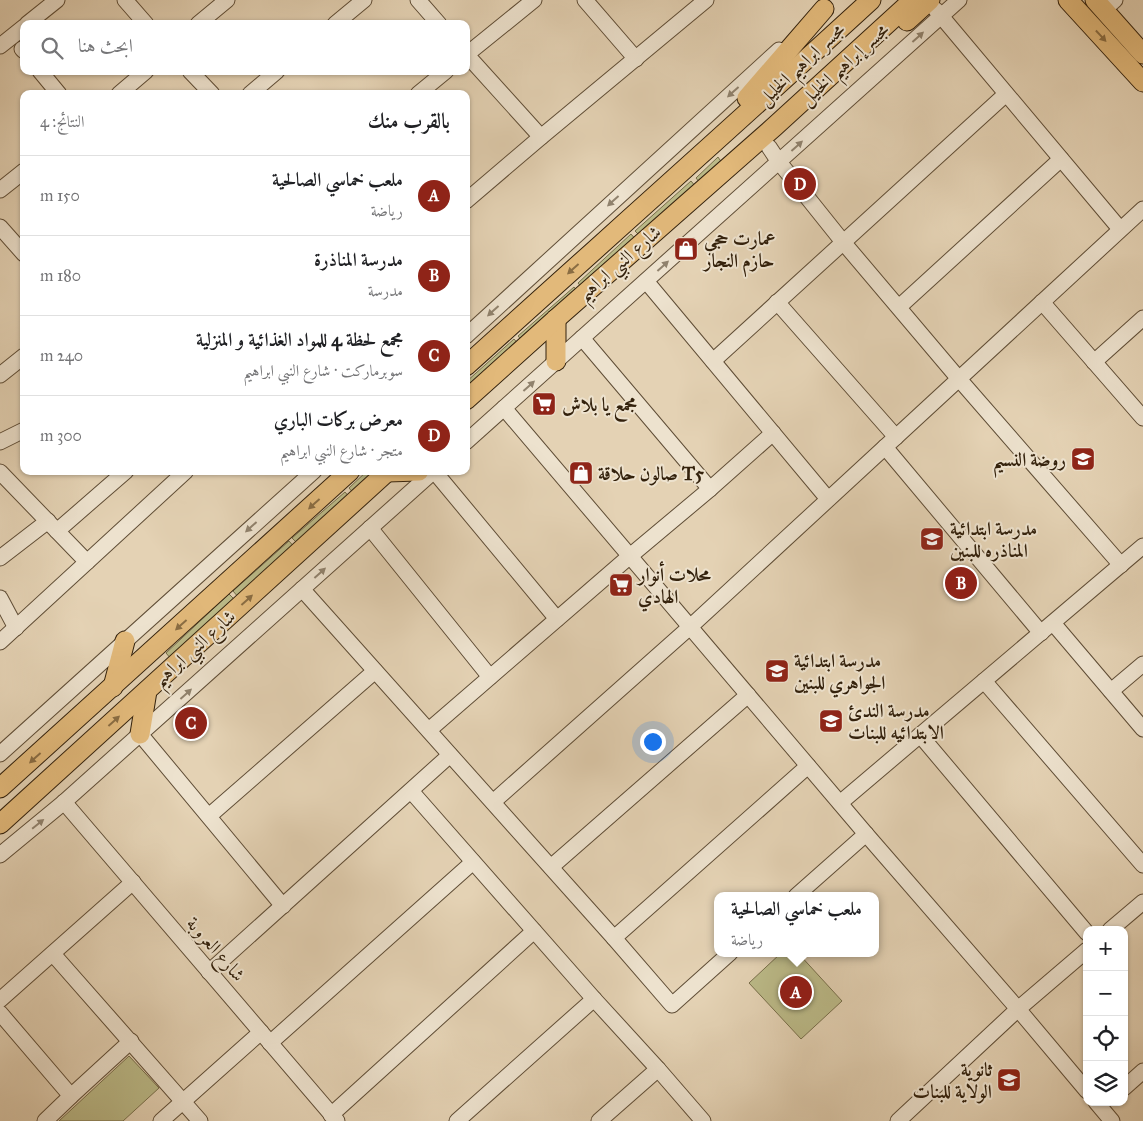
<!DOCTYPE html>
<html lang="ar">
<meta charset="utf-8">
<style>
:root{--surface:#fff;--page:#f6f6f6;--text:#202124;--muted:#757577;--line:#e0e0e0;--accent:#8f2418}
body{margin:0;font-family:"IM FELL Great Primer",Amiri,serif;background:var(--page);color:var(--text);direction:rtl}
.controls{position:absolute;right:15px;bottom:15px;display:grid;overflow:hidden;border-radius:10px;box-shadow:0 1px 4px #0004}
.controls button{width:45px;height:45px;display:grid;place-items:center;padding:0;border:0;border-bottom:1px solid var(--line);background:var(--surface);color:var(--text);font:25px sans-serif}
.you{position:absolute;left:652px;top:741px;width:18px;height:18px;margin:-12px;border:4px solid #fff;border-radius:50%;background:#1a73e8;box-shadow:0 0 0 8px #1a73e833}
.badge{display:grid;place-items:center;width:32px;height:32px;border-radius:50%;background:var(--accent);color:#fff;font-size:16px;font-weight:700}
.pin{position:absolute;translate:-50% -50%;border:2px solid #fff;box-shadow:0 1px 5px #0006}
.popup{position:absolute;left:714px;top:892px;width:165px;height:65px;box-sizing:border-box;display:grid;place-content:center;border-radius:10px;background:var(--surface);filter:drop-shadow(0 1px 4px #0005);font-size:16px;white-space:nowrap;color:var(--muted)}
.popup b{font-size:19px;color:var(--text)}
.popup::after{content:'';position:absolute;left:50%;top:100%;margin-left:-10px;border:10px solid transparent;border-top-color:var(--surface)}
.list{margin:0;padding:0;list-style:none}
h2{display:flex;justify-content:space-between;align-items:center;height:65px;margin:0;padding:0 20px;font-size:21px}
h2 small{font-size:16px;font-weight:400;color:var(--muted)}
.list li{display:grid;grid-template-columns:32px 1fr auto;gap:15px;align-items:center;box-sizing:border-box;height:80px;padding:0 20px;border-top:1px solid var(--line)}
.list b{display:block;font-size:19px;white-space:nowrap}
.list p{margin:0;font-size:16px;white-space:nowrap;color:var(--muted)}
.list em{font-size:16px;font-style:normal;color:var(--muted)}
.icon{flex:none;width:28px;height:28px;fill:none;stroke:currentColor;stroke-width:2;stroke-linecap:round;stroke-linejoin:round}
.map{position:relative;flex:none;width:1143px;height:1121px;overflow:hidden;direction:ltr}
.search{position:absolute;background:var(--surface);box-shadow:0 1px 4px #0004;left:20px;top:20px;width:450px;height:55px;display:flex;align-items:center;gap:12px;box-sizing:border-box;padding:0 18px;border-radius:10px;color:var(--muted);font-size:19px}
.panel{position:absolute;background:var(--surface);box-shadow:0 1px 4px #0004;left:20px;top:90px;width:450px;height:385px;border-radius:10px;direction:rtl}
.map>svg:first-child{display:block}
</style>
<div class="map">
<svg width="1143" height="1121" viewBox="0 0 1143 1121">
<rect width="100%" height="100%" fill="#e4d2b4"/>
<filter id="stains"><feTurbulence type="fractalNoise" baseFrequency=".004" numOctaves="4"/><feColorMatrix values="0 0 0 0 .2 0 0 0 0 .09 0 0 0 0 .02 0 0 0 .5 -.17"/></filter>
<radialGradient id="worn" r=".72"><stop offset=".6" stop-color="#630" stop-opacity="0"/><stop offset="1" stop-color="#630" stop-opacity=".3"/></radialGradient>
<g fill="#bbba88" stroke="#776e4a">
<path d="M718,157L722,163L700,183L696,178Z"/>
<path d="M691,181L696,187L641,237L635,231Z"/>
<path d="M631,234L637,241L583,289L578,283Z"/>
<path d="M574,287L579,293L524,343L518,336Z"/>
<path d="M514,339L520,346L466,392V382Z"/>
<path d="M367,471H382L355,495L349,488Z"/>
<path d="M345,492L351,499L300,546L292,538Z"/>
<path d="M289,541L296,549L239,598L233,591Z"/>
<path d="M229,594L236,601L172,660L166,653Z"/>
<path d="M781,953H798L842,1001L801,1039L749,983Z"/>
<path d="M129,1056L159,1088L123,1121H59Z"/>
</g>
<g fill="none" stroke-linecap="round" stroke-linejoin="round">
<defs>
<g id="minor">
<path d="M125,0L146,24"/>
<path d="M418,0L439,24"/>
<path d="M585,0L636,59"/>
<path d="M936,10L1120,229"/>
<path d="M1104,10L1115,0"/>
<path d="M27,24L57,0"/>
<path d="M198,24L227,0"/>
<path d="M335,24L364,0"/>
<path d="M0,46L24,27"/>
<path d="M22,49L24,51"/>
<path d="M466,54L541,137"/>
<path d="M466,55L534,0"/>
<path d="M40,71L59,94"/>
<path d="M190,71L212,94"/>
<path d="M119,94L146,71"/>
<path d="M250,94L277,71"/>
<path d="M418,94L446,71"/>
<path d="M769,147L779,162L843,242L959,379L1121,565"/>
<path d="M0,190L24,171"/>
<path d="M466,201L541,137L706,0"/>
<path d="M0,227L24,254"/>
<path d="M646,281L828,499"/>
<path d="M777,302L896,437"/>
<path d="M1042,302L1143,418"/>
<path d="M899,307L1061,159"/>
<path d="M466,336L779,50"/>
<path d="M582,338L710,489"/>
<path d="M713,361L1006,94"/>
<path d="M1094,362L1143,318"/>
<path d="M0,375L24,356"/>
<path d="M504,408L866,834L1018,1009L1087,1091"/>
<path d="M0,442L24,430"/>
<path d="M466,442L959,0"/>
<path d="M885,447L1041,633"/>
<path d="M434,471L557,619"/>
<path d="M0,472L87,562"/>
<path d="M370,528L490,677"/>
<path d="M57,531L126,471"/>
<path d="M0,558L48,521"/>
<path d="M302,589L614,938L672,1005L730,953"/>
<path d="M0,598L16,628"/>
<path d="M1053,623L1143,729"/>
<path d="M0,642L186,471"/>
<path d="M984,681L1143,865"/>
<path d="M1111,691L1143,664"/>
<path d="M429,730L630,556L710,489L773,433"/>
<path d="M140,734L283,906"/>
<path d="M920,735L1087,933"/>
<path d="M0,754L314,471"/>
<path d="M411,791L594,999L658,1069L703,1121"/>
<path d="M64,802L337,1121"/>
<path d="M493,802L690,627L1143,209"/>
<path d="M840,803L1143,546"/>
<path d="M209,816L375,671"/>
<path d="M0,855L63,803L434,471"/>
<path d="M551,867L748,695"/>
<path d="M796,896L866,834"/>
<path d="M1110,930L1143,902"/>
<path d="M614,938L808,766"/>
<path d="M53,954L200,1121"/>
<path d="M209,972L450,755"/>
<path d="M0,1000L133,882"/>
<path d="M0,1013L71,1096"/>
<path d="M270,1043L473,862"/>
<path d="M1124,1088L1143,1071"/>
<path d="M1096,1102L1112,1121"/>
<path d="M331,1115L534,931"/>
<path d="M45,1121L71,1096L131,1041"/>
<path d="M161,1121L261,1032"/>
<path d="M457,1121L594,999"/>
<path d="M599,1121L658,1069"/>
<path d="M898,1121L1018,1009L1087,950"/>
</g>
<g id="major">
<path d="M1068,0L1143,82"/>
<path d="M1095,0L1143,54"/>
<path d="M907,21L930,0"/>
<path d="M747,98L824,9"/>
<path d="M556,319V361"/>
<path d="M466,366C601,244 737,123 871,0"/>
<path d="M466,400L556,319L774,127L913,0"/>
<path d="M387,472L419,471"/>
<path d="M113,687L125,641"/>
<path d="M140,734L147,691"/>
<path d="M0,788L350,471"/>
<path d="M0,824L388,471"/>
</g>
</defs>
<use href="#minor" stroke="#5f4d36" stroke-width="17"/>
<use href="#major" stroke="#33210c" stroke-width="21"/>
<use href="#minor" stroke="#ede2ce" stroke-width="15"/>
<use href="#major" stroke="#e2b97a" stroke-width="19"/>
</g>
<defs><path id="oneway-solid" d="M-6-.8H1V-3.2L6.5 0L1 3.2V.8H-6Z" transform="scale(1.25)"/></defs>
<g fill="#8a6d43">
<use href="#oneway-solid" transform="translate(1101 36) rotate(47)"/>
<use href="#oneway-solid" transform="translate(573 269) rotate(138)"/>
<use href="#oneway-solid" transform="translate(314 504) rotate(138)"/>
<use href="#oneway-solid" transform="translate(247 600) rotate(-42)"/>
<use href="#oneway-solid" transform="translate(181 625) rotate(138)"/>
<use href="#oneway-solid" transform="translate(114 721) rotate(-42)"/>
<use href="#oneway-solid" transform="translate(35 758) rotate(138)"/>
</g>
<g fill="#90826d">
<use href="#oneway-solid" transform="translate(918 37) rotate(-42)"/>
<use href="#oneway-solid" transform="translate(733 92) rotate(138)"/>
<use href="#oneway-solid" transform="translate(797 146) rotate(-42)"/>
<use href="#oneway-solid" transform="translate(613 201) rotate(138)"/>
<use href="#oneway-solid" transform="translate(663 266) rotate(-42)"/>
<use href="#oneway-solid" transform="translate(493 311) rotate(138)"/>
<use href="#oneway-solid" transform="translate(529 386) rotate(-42)"/>
<use href="#oneway-solid" transform="translate(251 527) rotate(138)"/>
<use href="#oneway-solid" transform="translate(320 573) rotate(-42)"/>
<use href="#oneway-solid" transform="translate(186 694) rotate(-42)"/>
<use href="#oneway-solid" transform="translate(38 824) rotate(-39)"/>
</g>
<defs>
<symbol id="shop-square" viewBox="-11 -11 22 22"><rect x="-9" y="-9" width="18" height="18" rx="4" fill="#8f2418" stroke="#ede2ce"/><path d="M-5-2.5h2.3a2.7 3.5 0 0 1 5.4 0H5L5.5 6h-11ZM-1.5-2.5h3a1.5 2.3 0 0 0-3 0Z" fill="#fff"/></symbol>
<symbol id="supermarket-square" viewBox="-11 -11 22 22"><rect x="-9" y="-9" width="18" height="18" rx="4" fill="#8f2418" stroke="#ede2ce"/><path d="M-6-5.5h2.5l.6 2H6L4.5 2H-2.5L-4.4-4H-6ZM-1.5 3.2a1.3 1.3 0 1 0 .1 0ZM3 3.2a1.3 1.3 0 1 0 .1 0Z" fill="#fff"/></symbol>
<symbol id="school-square" viewBox="-11 -11 22 22"><rect x="-9" y="-9" width="18" height="18" rx="4" fill="#8f2418" stroke="#ede2ce"/><path d="M0-5L7-2L0 1L-7-2ZM-4 1L0 2.5L4 1V4Q0 6-4 4Z" fill="#fff"/></symbol>
</defs>
<g fill-rule="evenodd">
<use href="#shop-square" x="672" y="235" width="28" height="28"/>
<use href="#supermarket-square" x="530" y="390" width="28" height="28"/>
<use href="#school-square" x="1069" y="445" width="28" height="28"/>
<use href="#shop-square" x="567" y="459" width="28" height="28"/>
<use href="#school-square" x="918" y="525" width="28" height="28"/>
<use href="#supermarket-square" x="607" y="571" width="28" height="28"/>
<use href="#school-square" x="763" y="657" width="28" height="28"/>
<use href="#school-square" x="817" y="707" width="28" height="28"/>
<use href="#school-square" x="995" y="1066" width="28" height="28"/>
</g>
<g text-anchor="middle" dominant-baseline="central" stroke-width="4" stroke-linejoin="round" paint-order="stroke">
<g font-size="19" fill="#33210c" stroke="#ede2ce">
<text transform="translate(801 64) rotate(-43)">مجسر ابراهيم الخليل</text>
<text transform="translate(844 64) rotate(-42)">مجسر إبراهيم الخليل</text>
<text transform="translate(619 263) rotate(-41)">شارع النبي ابراهيم</text>
<text transform="translate(194 648) rotate(-42)">شارع النبي ابراهيم</text>
<text transform="translate(216 949) rotate(49)">شارع العروبة</text>
</g>
<g font-size="19" font-weight="bold" fill="#33210c" stroke="#ede2ce" text-anchor="start">
<text x="704" y="238">عمارت حجي<tspan x="704" dy="22">حازم النجار</tspan></text>
<text x="562" y="404">مجمع يا بلاش</text>
<text x="1066" y="459" text-anchor="end">روضة النسيم</text>
<text x="598" y="473">صالون حلاقة T5</text>
<text x="950" y="528">مدرسة ابتدائية<tspan x="950" dy="22">المناذره للبنين</tspan></text>
<text x="638" y="574">محلات أنوار<tspan x="638" dy="22">الهادي</tspan></text>
<text x="794" y="660">مدرسة ابتدائية<tspan x="794" dy="22">الجواهري للبنين</tspan></text>
<text x="848" y="710">مدرسة الندئ<tspan x="848" dy="22">الابتدائيه للبنات</tspan></text>
<text x="992" y="1069" text-anchor="end">ثانوية<tspan x="992" dy="22">الولاية للبنات</tspan></text>
</g>
</g>
<rect width="100%" height="100%" filter="url(#stains)"/>
<rect width="100%" height="100%" fill="url(#worn)"/>
</svg>
<div class="controls">
<button>+</button>
<button>−</button>
<button><svg class="icon" aria-label="locate" viewBox="0 0 24 24"><circle cx="12" cy="12" r="6"/><path d="M12 2v4M12 18v4M2 12h4M18 12h4"/></svg></button>
<button><svg class="icon" aria-label="layers" viewBox="0 0 24 24"><path d="M12 4l9 5-9 5-9-5zM3 14l9 5 9-5"/></svg></button>
</div>
<div class="you"></div>
<div class="pin badge" style="left:796px;top:992px">A</div>
<div class="popup"><b>ملعب خماسي الصالحية</b>رياضة</div>
<div class="pin badge" style="left:961px;top:583px">B</div>
<div class="pin badge" style="left:191px;top:723px">C</div>
<div class="pin badge" style="left:800px;top:184px">D</div>
<div class="search"><svg class="icon" aria-label="search" viewBox="0 0 24 24"><circle cx="10" cy="10" r="6"/><path d="M15 15l6 6"/></svg>ابحث هنا</div>
<section class="panel">
<h2>بالقرب منك<small>النتائج: 4</small></h2>
<ul class="list">
<li><span class="badge">A</span><div><b>ملعب خماسي الصالحية</b><p>رياضة</p></div><em>150 m</em></li>
<li><span class="badge">B</span><div><b>مدرسة المناذرة</b><p>مدرسة</p></div><em>180 m</em></li>
<li><span class="badge">C</span><div><b>مجمع لحظة 4 للمواد الغذائية و المنزلية</b><p>سوبرماركت · شارع النبي ابراهيم</p></div><em>240 m</em></li>
<li><span class="badge">D</span><div><b>معرض بركات الباري</b><p>متجر · شارع النبي ابراهيم</p></div><em>300 m</em></li>
</ul>
</section>
</div>
